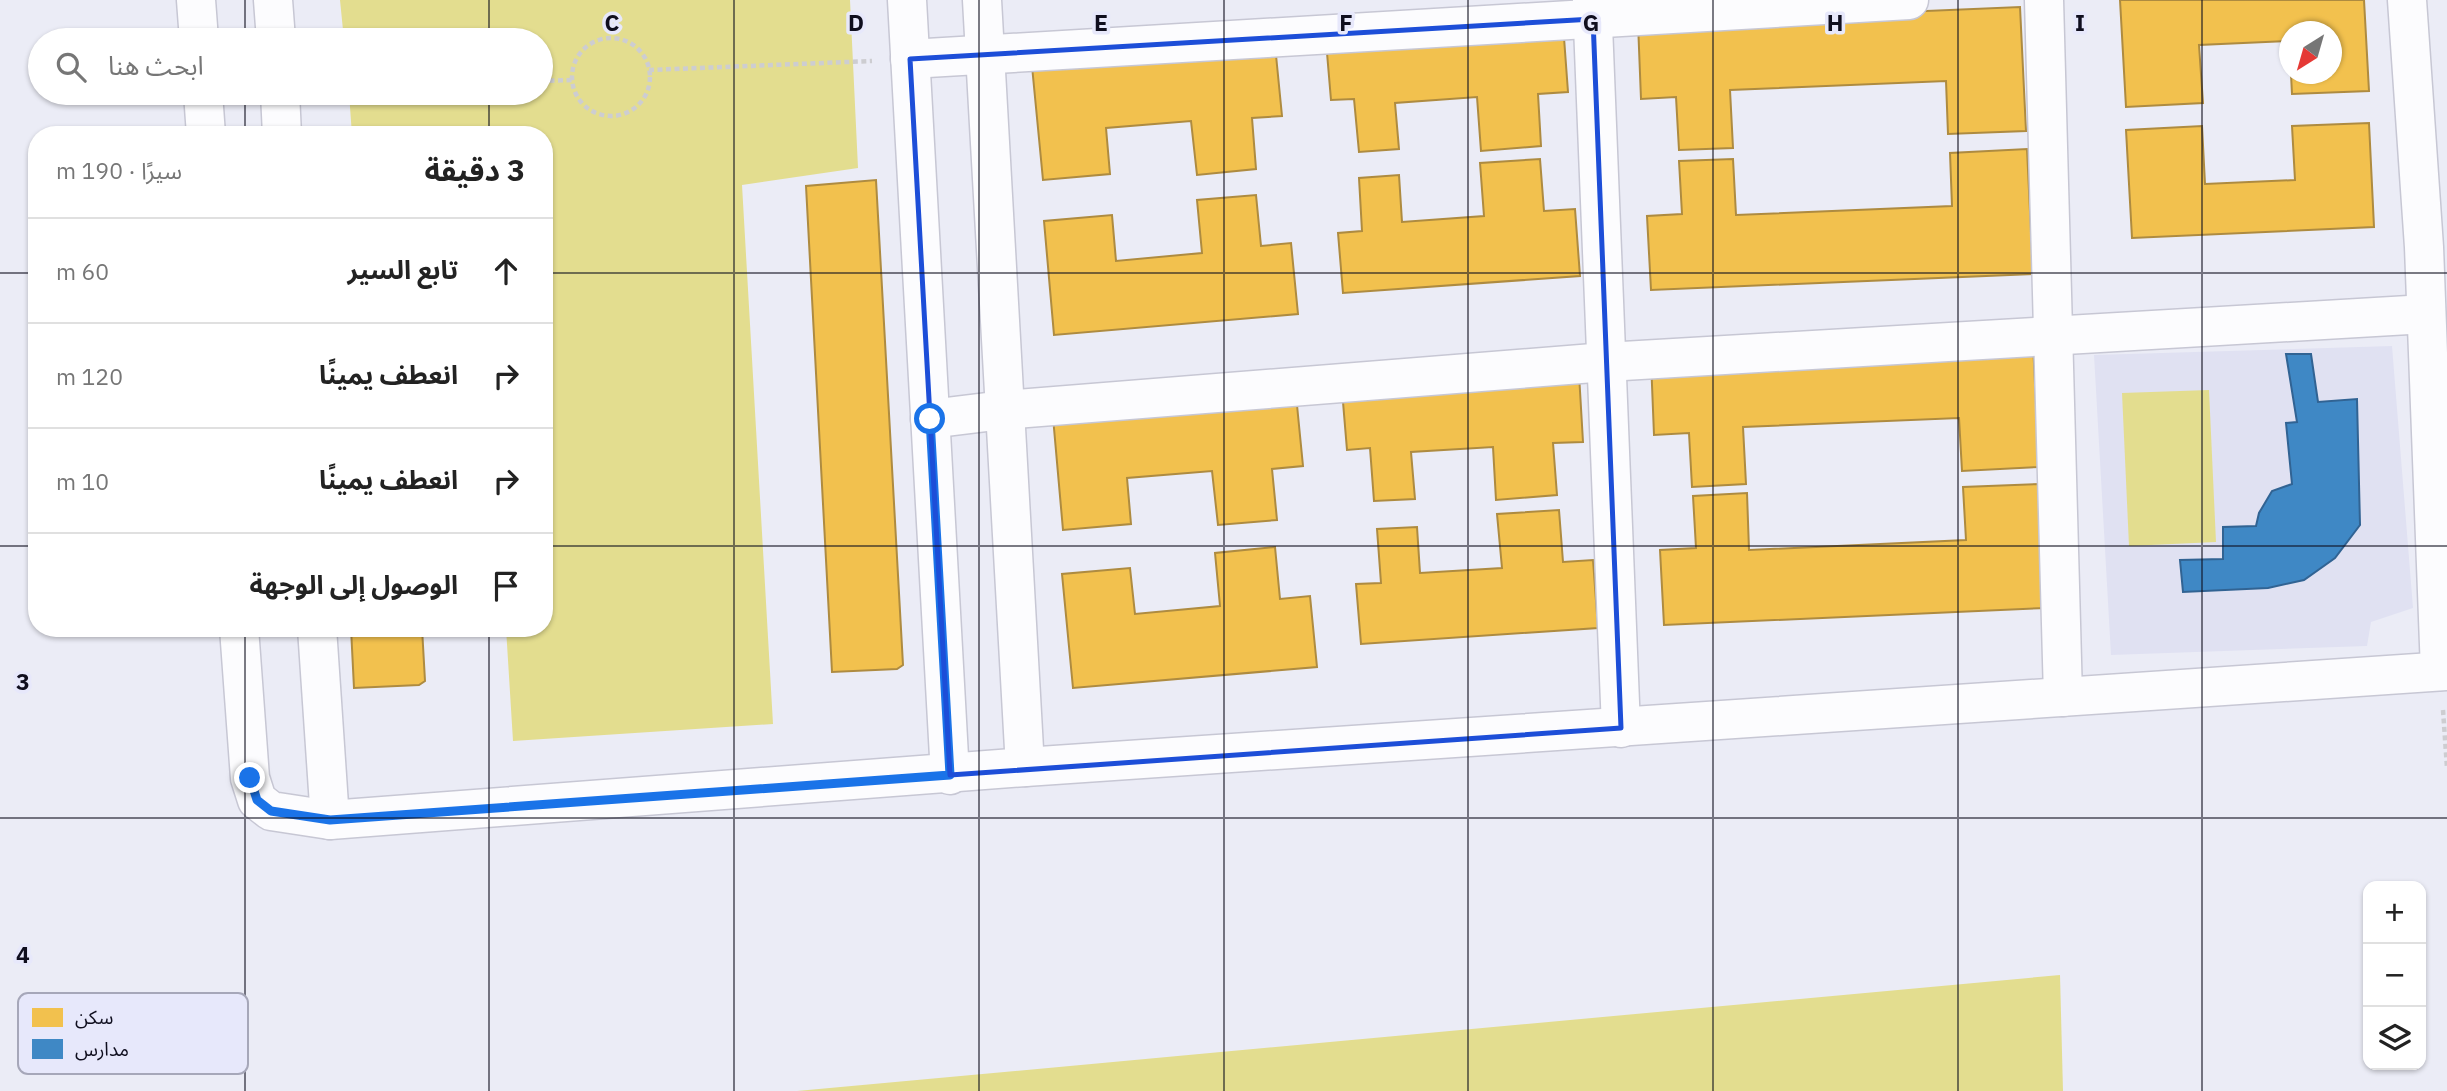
<!DOCTYPE html>
<html lang="ar">
<meta charset="utf-8">
<style>
:root{--surface:#fff;--page:#f2f2f2;--text:#222;--muted:#767676;--line:#e0e0e0}
body{margin:0;font-family:"IBM Plex Sans","Noto Sans Arabic",sans-serif;background:var(--page);color:var(--text);direction:rtl}
.controls{position:absolute;right:21px;bottom:21px;display:grid;overflow:hidden;border-radius:14px;box-shadow:0 2px 5px #0004}
.controls button{width:63px;height:63px;display:grid;place-items:center;padding:0;border:0;border-bottom:2px solid var(--line);background:var(--surface);color:var(--text);font:35px sans-serif}
.compass{position:absolute;left:2279px;top:21px;width:63px;height:63px;border-radius:50%;background:var(--surface);box-shadow:0 2px 5px #0004;rotate:217deg}
.stop{position:absolute;width:21px;height:21px;margin:-16px;border:5px solid #1a73e8;border-radius:50%;background:#fff}
.stop.end{background:#1a73e8;border-color:#fff;box-shadow:0 2px 7px #0008}
.list{margin:0;padding:0;list-style:none}
h2{display:flex;justify-content:space-between;align-items:center;height:91px;margin:0;padding:0 28px;font-size:30px}
h2 small{font-size:23px;font-weight:400;color:var(--muted)}
.list li{display:grid;grid-template-columns:46px 1fr auto;gap:21px;align-items:center;box-sizing:border-box;height:105px;padding:0 28px;border-top:2px solid var(--line)}
.list b{display:block;font-size:26px;white-space:nowrap}
.list em{font-size:23px;font-style:normal;color:var(--muted)}
.icon{flex:none;width:38px;height:38px;fill:none;stroke:currentColor;stroke-width:2;stroke-linecap:round;stroke-linejoin:round}
.map{position:relative;flex:none;width:2447px;height:1091px;overflow:hidden;direction:ltr}
.search{position:absolute;background:var(--surface);box-shadow:0 2px 5px #0004;left:28px;top:28px;width:525px;height:77px;display:flex;align-items:center;gap:18px;box-sizing:border-box;padding:0 24px;border-radius:38px;color:var(--muted);font-size:26px}
.panel{position:absolute;background:var(--surface);box-shadow:0 2px 5px #0004;left:28px;top:126px;width:525px;height:511px;border-radius:28px;direction:rtl}
.map>svg:first-child{display:block}
</style>
<div class="map">
<svg width="2447" height="1091" viewBox="0 0 2447 1091">
<rect width="100%" height="100%" fill="#ebecf6"/>
<path fill="#e0e1f2" d="M2392,346L2413,608L2371,622L2367,646L2111,655L2094,355Z"/>
<g fill="#e3dd8f">
<path d="M340,0H850L858,168L742,185L773,724L513,741L506,628H544V135H352L349,93H541V40H344Z"/>
<path d="M2209,390L2216,542L2129,546L2122,393Z"/>
<path d="M2060,975L2063,1091H797Z"/>
</g>
<g fill="#f2c14e" stroke="#ae8b40" stroke-width="2">
<path d="M2120,0H2364L2369,91L2292,94L2291,74H2332V32H2290V48L2289,41L2199,45L2203,103L2126,107Z"/>
<path d="M2020,7L2026,131L1948,134L1946,81L1730,90L1733,148L1679,150L1676,97L1641,99L1638,23Z"/>
<path d="M1563,24L1568,92L1538,94L1541,146L1481,151L1477,97L1395,103L1399,149L1359,152L1354,99L1331,100L1326,41Z"/>
<path d="M1275,45L1282,116L1252,118L1256,169L1197,175L1191,121L1106,128L1110,174L1043,180L1032,66Z"/>
<path d="M2369,123L2374,227L2132,238L2126,130L2202,126L2205,184L2295,180L2292,126Z"/>
<path d="M2027,149L2033,274L1651,290L1647,216L1682,214L1679,161L1733,159L1736,215L1952,206L1950,153Z"/>
<path d="M1540,159L1544,211L1575,209L1580,276L1343,293L1338,233L1362,231L1359,178L1399,175L1402,222L1484,216L1480,163Z"/>
<path d="M876,180L903,665L897,669L832,672L806,186Z"/>
<path d="M1256,195L1261,246L1291,243L1298,314L1054,335L1044,221L1112,215L1116,261L1202,253L1197,200Z"/>
<path d="M2033,343L2039,467L1962,471L1959,418L1743,427L1746,484L1692,487L1689,433L1654,435L1651,360Z"/>
<path d="M1579,374L1583,442L1553,443L1557,495L1496,500L1493,447L1411,452L1415,499L1374,501L1370,448L1347,450L1342,390Z"/>
<path d="M1296,395L1303,466L1272,469L1277,520L1218,525L1212,471L1127,478L1131,524L1063,530L1053,417Z"/>
<path d="M2040,484L2046,608L1664,625L1660,550L1696,548L1693,496L1747,493L1749,550L1966,540L1963,487Z"/>
<path d="M1559,510L1563,562L1593,560L1598,628L1361,644L1356,584L1381,583L1377,529L1417,527L1420,573L1502,568L1497,514Z"/>
<path d="M1275,547L1280,599L1310,596L1317,667L1073,688L1062,574L1130,568L1135,614L1220,606L1215,553Z"/>
<path d="M351,628H422L425,681L419,685L354,688Z"/>
</g>
<path fill="#3f88c5" stroke="#316393" stroke-width="2" d="M2286,354H2311L2318,402L2357,399L2360,525L2335,558L2304,580L2268,588L2183,592L2180,560L2223,559V527L2256,526L2259,513L2272,491L2292,484L2286,423L2297,422Z"/>
<g fill="none" stroke-linecap="round" stroke-linejoin="round">
<defs>
<g id="minor">
<path d="M196,0L199,40"/>
<path d="M273,0L276,40"/>
<path d="M907,0L950,775"/>
<path d="M982,0L1025,767"/>
<path d="M1592,0L1621,728"/>
<path d="M2044,0L2063,697"/>
<path d="M2407,0L2424,247L2440,671"/>
<path d="M910,59L1909,0"/>
<path d="M203,93L206,135"/>
<path d="M280,93L282,135"/>
<path d="M930,419L1003,410L1606,362L2426,314"/>
<path d="M239,628L250,778L257,800L271,811L330,820L1025,767L2447,671"/>
<path d="M317,628L330,820"/>
</g>
</defs>
<use href="#minor" stroke="#c7c7d4" stroke-width="41"/>
<g stroke="#cdcdd1" stroke-width="4.5" stroke-dasharray="5 3.5" stroke-linecap="butt">
<circle cx="611" cy="77" r="39"/>
<path d="M649,70L872,61"/>
<path d="M541,81L572,80"/>
<path d="M2443,710L2447,768"/>
</g>
<use href="#minor" stroke="#fcfcfe" stroke-width="38"/>
</g>
<g fill="none" stroke-linecap="round" stroke-linejoin="round">
<path stroke="#1a73e8" stroke-width="9" d="M250,778L257,800L271,811L330,820L950,775L930,419"/>
</g>
<path fill="none" stroke="#1d4ed8" stroke-width="5" stroke-linejoin="round" d="M1593,19L1621,728L950,775L910,59Z"/>
<path fill="none" stroke="#0f0e1e" stroke-width="2" stroke-opacity="0.55" d="M245,0V40M489,0V40M734,0V1091M979,0V1091M1224,0V1091M1468,0V1091M1713,0V1091M1958,0V1091M2202,0V1091M245,93V135M489,93V135M0,273H37M544,273H2447M0,546H37M544,546H2447M245,628V1091M489,628V1091M0,818H2447"/>
<rect x="18" y="993" width="230" height="81" rx="10" fill="#e7e8fb" stroke="#a6a7b9" stroke-width="2"/>
<rect x="32" y="1008" width="31" height="19" fill="#f2c14e"/>
<rect x="32" y="1039" width="31" height="20" fill="#3f88c5"/>
<g font-size="19" fill="#0f0e1e">
<text x="75" y="1024">سكن</text>
<text x="75" y="1056">مدارس</text>
</g>
<g font-size="23" text-anchor="middle" font-weight="bold" fill="#0f0e1e" stroke="#e7e8fb" stroke-width="7" stroke-linejoin="round" paint-order="stroke">
<text x="612" y="31">C</text>
<text x="856" y="31">D</text>
<text x="1101" y="31">E</text>
<text x="1346" y="31">F</text>
<text x="1591" y="31">G</text>
<text x="1835" y="31">H</text>
<text x="2080" y="31">I</text>
<text x="23" y="690">3</text>
<text x="23" y="963">4</text>
</g>
</svg>
<div class="controls">
<button>+</button>
<button>−</button>
<button><svg class="icon" aria-label="layers" viewBox="0 0 24 24"><path d="M12 4l9 5-9 5-9-5zM3 14l9 5 9-5"/></svg></button>
</div>
<svg class="compass" viewBox="-18 -18 36 36"><path d="M0-13l5 13h-10z" fill="#e53935"/><path d="M0 13l5-13h-10z" fill="#767676"/></svg>
<div class="stop" style="left:930px;top:419px"></div>
<div class="stop end" style="left:250px;top:778px"></div>
<div class="search"><svg class="icon" aria-label="search" viewBox="0 0 24 24"><circle cx="10" cy="10" r="6"/><path d="M15 15l6 6"/></svg>ابحث هنا</div>
<section class="panel">
<h2>3 دقيقة<small>سيرًا · 190 m</small></h2>
<ul class="list">
<li><svg class="icon" aria-label="ahead" viewBox="0 0 24 24"><path d="M12 20V5M6 11l6-6 6 6"/></svg><div><b>تابع السير</b></div><em>60 m</em></li>
<li><svg class="icon" aria-label="right" viewBox="0 0 24 24"><path d="M7 20v-9h11M14 6l5 5-5 5"/></svg><div><b>انعطف يمينًا</b></div><em>120 m</em></li>
<li><svg class="icon" aria-label="right" viewBox="0 0 24 24"><path d="M7 20v-9h11M14 6l5 5-5 5"/></svg><div><b>انعطف يمينًا</b></div><em>10 m</em></li>
<li><svg class="icon" aria-label="arrive" viewBox="0 0 24 24"><path d="M6 21V4h12l-3 4 3 4H6"/></svg><div><b>الوصول إلى الوجهة</b></div></li>
</ul>
</section>
</div>
